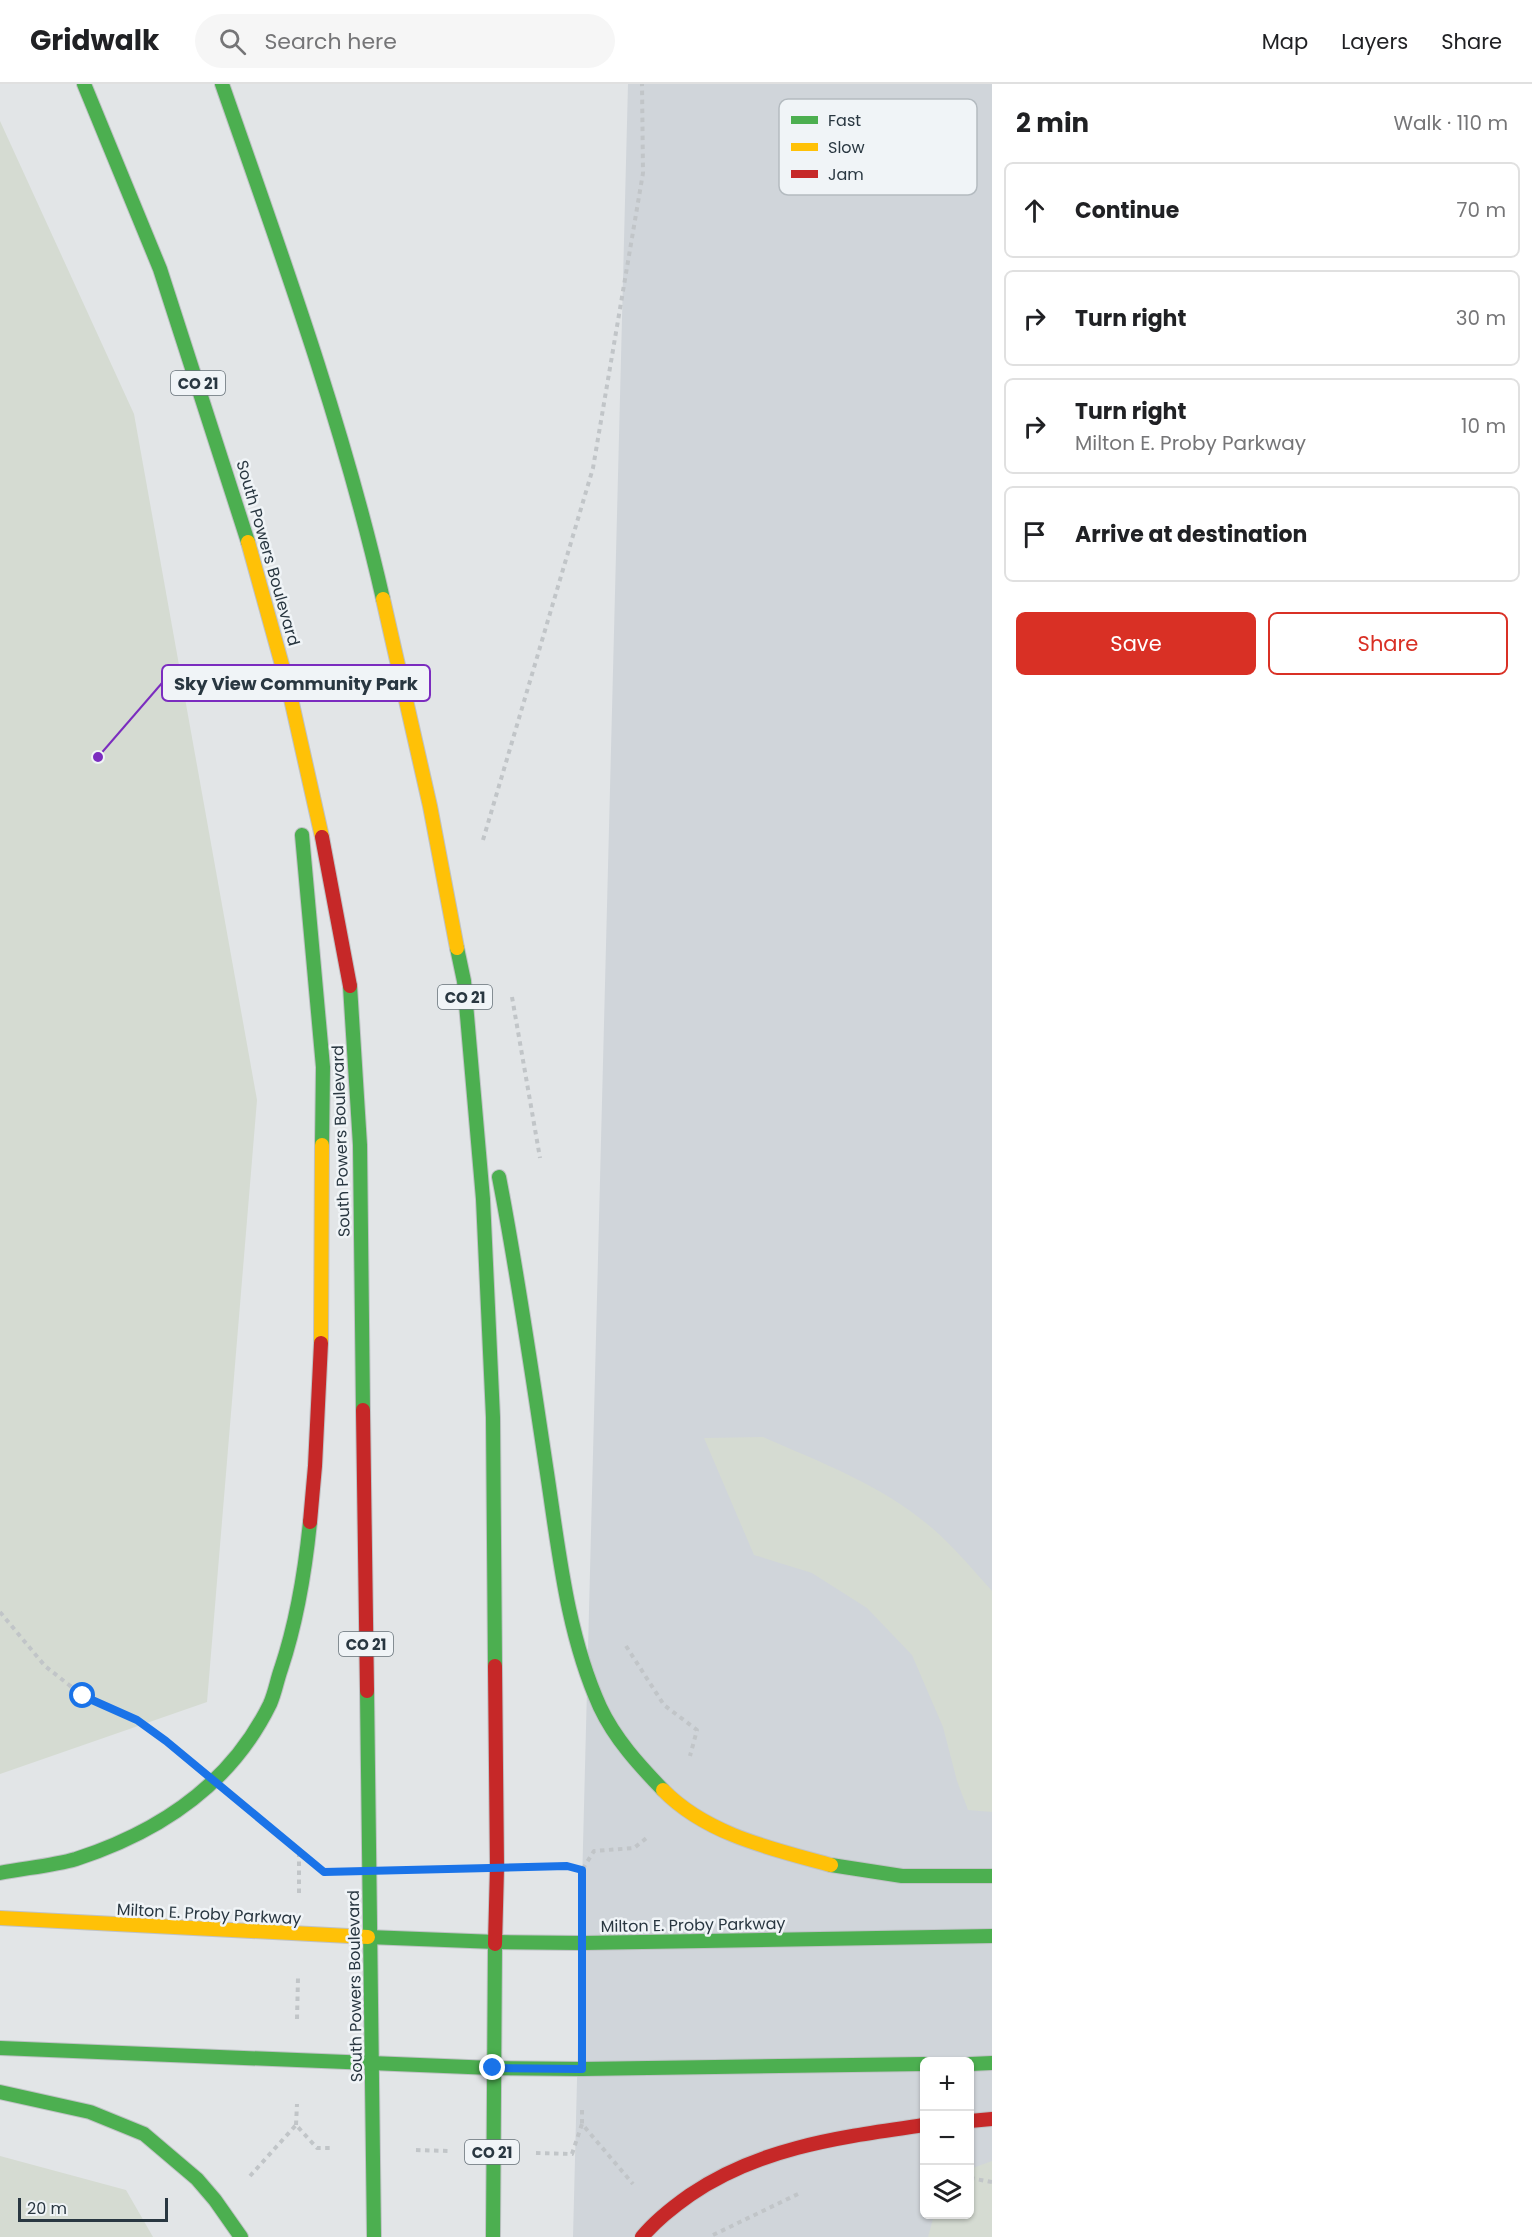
<!DOCTYPE html>
<meta charset="utf-8">
<style>
:root{--surface:#fff;--page:#f6f6f6;--text:#202124;--muted:#757577;--line:#e0e0e0;--accent:#d93025}
body{margin:0;font-family:Poppins,sans-serif;background:var(--page);color:var(--text)}
.controls{position:absolute;right:18px;bottom:18px;display:grid;overflow:hidden;border-radius:9px;box-shadow:0 2px 4px #0004}
.controls button{width:54px;height:54px;display:grid;place-items:center;padding:0;border:0;border-bottom:2px solid var(--line);background:var(--surface);color:var(--text);font:30px sans-serif}
.scale{position:absolute;left:18px;bottom:15px;width:150px;box-sizing:border-box;padding-left:6px;border:3px solid #293741;border-top:0;font-size:16px;line-height:21px;white-space:nowrap;color:#293741;-webkit-text-stroke:4px #f0f4f7;paint-order:stroke}
.stop{position:absolute;width:18px;height:18px;margin:-14px;border:4px solid #1a73e8;border-radius:50%;background:#fff}
.stop.end{background:#1a73e8;border-color:#fff;box-shadow:0 2px 6px #0008}
.list{margin:0;padding:0;list-style:none}
h2{display:flex;justify-content:space-between;align-items:center;height:78px;margin:0;padding:0 24px;font-size:26px}
h2 small{font-size:20px;font-weight:400;color:var(--muted)}
.list li{display:grid;grid-template-columns:39px 1fr auto;gap:18px;align-items:center;box-sizing:border-box;height:96px;margin:0 12px 12px;padding:0 12px;border:2px solid var(--line);border-radius:9px}
.list b{display:block;font-size:22px;white-space:nowrap}
.list p{margin:0;font-size:20px;white-space:nowrap;color:var(--muted)}
.list em{font-size:20px;font-style:normal;color:var(--muted)}
.actions{display:flex;gap:12px;padding:18px 24px}
.actions a{flex:1;padding:14px 0;border:2px solid var(--accent);border-radius:9px;text-align:center;font-size:21px;color:var(--accent)}
.actions .main{background:var(--accent);color:#fff}
.icon{flex:none;width:33px;height:33px;fill:none;stroke:currentColor;stroke-width:2;stroke-linecap:round;stroke-linejoin:round}
.map{position:relative;flex:none;width:992px;height:2153px;overflow:hidden}
header{display:flex;align-items:center;gap:36px;box-sizing:border-box;height:84px;padding:0 30px;background:var(--surface);border-bottom:2px solid var(--line)}
header strong{font-size:28px}
nav{display:flex;gap:33px;margin-inline-start:auto;font-size:21px}
.search{width:420px;height:54px;background:var(--page);display:flex;align-items:center;gap:15px;box-sizing:border-box;padding:0 21px;border-radius:33px;color:var(--muted);font-size:22px}
main{display:flex}
aside{flex:1;background:var(--surface)}
.map>svg:first-child{display:block}
</style>
<header>
<strong>Gridwalk</strong>
<div class="search"><svg class="icon" aria-label="search" viewBox="0 0 24 24"><circle cx="10" cy="10" r="6"/><path d="M15 15l6 6"/></svg>Search here</div>
<nav><a>Map</a><a>Layers</a><a>Share</a></nav>
</header>
<main>
<div class="map">
<svg width="992" height="2153" viewBox="0 0 992 2153">
<rect width="100%" height="100%" fill="#e2e5e7"/>
<path fill="#d0d5da" fill-rule="evenodd" d="M628,0H992V2153H573ZM924,1978H970V2130H924Z"/>
<g fill="#d5dbd2">
<path d="M0,37L134,330L257,1016L207,1618L0,1690Z"/>
<path d="M763,1353C822,1379 882,1401 932,1444C954,1463 973,1486 992,1507V1728L968,1726L957,1697L943,1643L912,1571L867,1524L812,1489L754,1471L704,1354Z"/>
<path d="M0,2072L126,2106L153,2153H0Z"/>
<path d="M992,2077V2153H928L934,2131L970,2130V2085Z"/>
</g>
<g fill="none" stroke-linecap="round" stroke-linejoin="round">
<defs>
<g id="fast">
<path d="M84,0L160,185L248,458"/>
<path d="M222,0C281,169 343,339 383,515"/>
<path d="M302,751L323,983L322,1061"/>
<path d="M457,864L464,897L483,1115L493,1333L495,1582"/>
<path d="M350,902L360,1061L363,1326"/>
<path d="M499,1093C518,1191 532,1290 547,1389C559,1468 567,1550 600,1623C615,1655 639,1681 663,1706"/>
<path d="M367,1607L374,2153"/>
<path d="M831,1781L902,1792H992"/>
<path d="M0,1789C25,1784 52,1782 76,1775C159,1748 231,1700 270,1620C275,1609 277,1596 281,1585C297,1537 305,1488 310,1438"/>
<path d="M368,1853L496,1858"/>
<path d="M496,1858L582,1859L992,1852"/>
<path d="M0,1964L493,1984"/>
<path d="M970,1980L992,1979"/>
<path d="M493,1984L582,1985L924,1980"/>
<path d="M0,2008L90,2028L144,2050L197,2095L215,2116L241,2153"/>
<path d="M493,2153L495,1860"/>
</g>
<g id="slow">
<path d="M248,458L289,606L322,753"/>
<path d="M383,515L430,722L457,864"/>
<path d="M321,1259L322,1061"/>
<path d="M663,1706C707,1751 773,1765 831,1781"/>
<path d="M0,1834L368,1853"/>
</g>
<g id="jam">
<path d="M322,753L350,902"/>
<path d="M363,1326L367,1607"/>
<path d="M310,1438L315,1382L321,1259"/>
<path d="M495,1582L497,1784L495,1860"/>
<path d="M970,2037L992,2035"/>
<path d="M642,2153C656,2136 673,2123 690,2111C760,2063 842,2053 924,2041"/>
</g>
</defs>
<use href="#fast" stroke="#bfc2c5" stroke-width="16"/>
<use href="#slow" stroke="#bfc2c5" stroke-width="16"/>
<use href="#jam" stroke="#bfc2c5" stroke-width="16"/>
<g stroke="#c1c5c8" stroke-width="4" stroke-dasharray="4.5 4.5" stroke-linecap="butt">
<path d="M483,756L593,384L643,89L642,0"/>
<path d="M512,913L540,1074"/>
<path d="M0,1528L45,1582L83,1612L137,1636L181,1670"/>
<path d="M626,1562L664,1621L697,1646L690,1672"/>
<path d="M247,1725L325,1788"/>
<path d="M539,1783L567,1782L582,1786L594,1767L634,1764L649,1752"/>
<path d="M413,1786L454,1785"/>
<path d="M582,1786V1815"/>
<path d="M299,1809V1768"/>
<path d="M582,1900V1941"/>
<path d="M297,1935L298,1894"/>
<path d="M582,2026V2040"/>
<path d="M296,2041L297,2020"/>
<path d="M416,2066L451,2067"/>
<path d="M536,2069L572,2070L582,2040L633,2100"/>
<path d="M250,2092L296,2041L317,2064H331"/>
<path d="M970,2094L992,2098"/>
<path d="M713,2151L798,2110"/>
</g>
<use href="#fast" stroke="#4caf50" stroke-width="14"/>
<use href="#slow" stroke="#ffc107" stroke-width="14"/>
<use href="#jam" stroke="#c62828" stroke-width="14"/>
</g>
<g fill="none" stroke-linecap="round" stroke-linejoin="round">
<path stroke="#1a73e8" stroke-width="8" d="M83,1612L137,1636L166,1657L324,1788L567,1782L582,1786V1985L493,1984"/>
</g>
<g text-anchor="middle" dominant-baseline="central" stroke-width="5" stroke-linejoin="round" paint-order="stroke">
<g fill="#f0f4f7" stroke="#657078" stroke-width="1.5">
<rect x="171" y="287" width="54" height="24" rx="4.5"/>
<rect x="438" y="901" width="54" height="24" rx="4.5"/>
<rect x="339" y="1548" width="54" height="24" rx="4.5"/>
<rect x="465" y="2056" width="54" height="24" rx="4.5"/>
</g>
<g font-size="15" font-weight="bold" fill="#293741">
<text x="198" y="299">CO 21</text>
<text x="465" y="913">CO 21</text>
<text x="366" y="1560">CO 21</text>
<text x="492" y="2068">CO 21</text>
</g>
<g font-size="16" fill="#293741" stroke="#f0f4f7">
<text transform="translate(268 469) rotate(74)">South Powers Boulevard</text>
<text transform="translate(341 1057) rotate(-92)">South Powers Boulevard</text>
<text transform="translate(209 1830) rotate(3)">Milton E. Proby Parkway</text>
<text transform="translate(693 1841) rotate(-1)">Milton E. Proby Parkway</text>
<text transform="translate(355 1902) rotate(-91)">South Powers Boulevard</text>
</g>
</g>
<rect x="779" y="15" width="198" height="96" rx="9" fill="#f0f4f7" stroke="#b4bbc0" stroke-width="1.5"/>
<rect x="791" y="32" width="27" height="8" fill="#4caf50"/>
<rect x="791" y="59" width="27" height="8" fill="#ffc107"/>
<rect x="791" y="86" width="27" height="8" fill="#c62828"/>
<g font-size="16" fill="#293741">
<text x="828" y="42">Fast</text>
<text x="828" y="69">Slow</text>
<text x="828" y="96">Jam</text>
</g>
<path fill="none" stroke="#7b2cbf" stroke-width="2" d="M98 673L162 599"/>
<circle fill="#7b2cbf" stroke="#f0f4f7" stroke-width="2" cx="98" cy="673" r="6"/>
<rect fill="#f0f4f7" stroke="#7b2cbf" stroke-width="2" x="162" y="581" width="268" height="36" rx="6"/>
<g font-size="18" text-anchor="middle" font-weight="bold" fill="#293741">
<text x="296" y="606">Sky View Community Park</text>
</g>
</svg>
<div class="controls">
<button>+</button>
<button>−</button>
<button><svg class="icon" aria-label="layers" viewBox="0 0 24 24"><path d="M12 4l9 5-9 5-9-5zM3 14l9 5 9-5"/></svg></button>
</div>
<div class="scale">20 m</div>
<div class="stop" style="left:83px;top:1612px"></div>
<div class="stop end" style="left:493px;top:1984px"></div>
</div>
<aside>
<h2>2 min<small>Walk · 110 m</small></h2>
<ul class="list">
<li><svg class="icon" aria-label="ahead" viewBox="0 0 24 24"><path d="M12 20V5M6 11l6-6 6 6"/></svg><div><b>Continue</b></div><em>70 m</em></li>
<li><svg class="icon" aria-label="right" viewBox="0 0 24 24"><path d="M7 20v-9h11M14 6l5 5-5 5"/></svg><div><b>Turn right</b></div><em>30 m</em></li>
<li><svg class="icon" aria-label="right" viewBox="0 0 24 24"><path d="M7 20v-9h11M14 6l5 5-5 5"/></svg><div><b>Turn right</b><p>Milton E. Proby Parkway</p></div><em>10 m</em></li>
<li><svg class="icon" aria-label="arrive" viewBox="0 0 24 24"><path d="M6 21V4h12l-3 4 3 4H6"/></svg><div><b>Arrive at destination</b></div></li>
</ul>
<div class="actions"><a class="main">Save</a><a>Share</a></div>
</aside>
</main>
